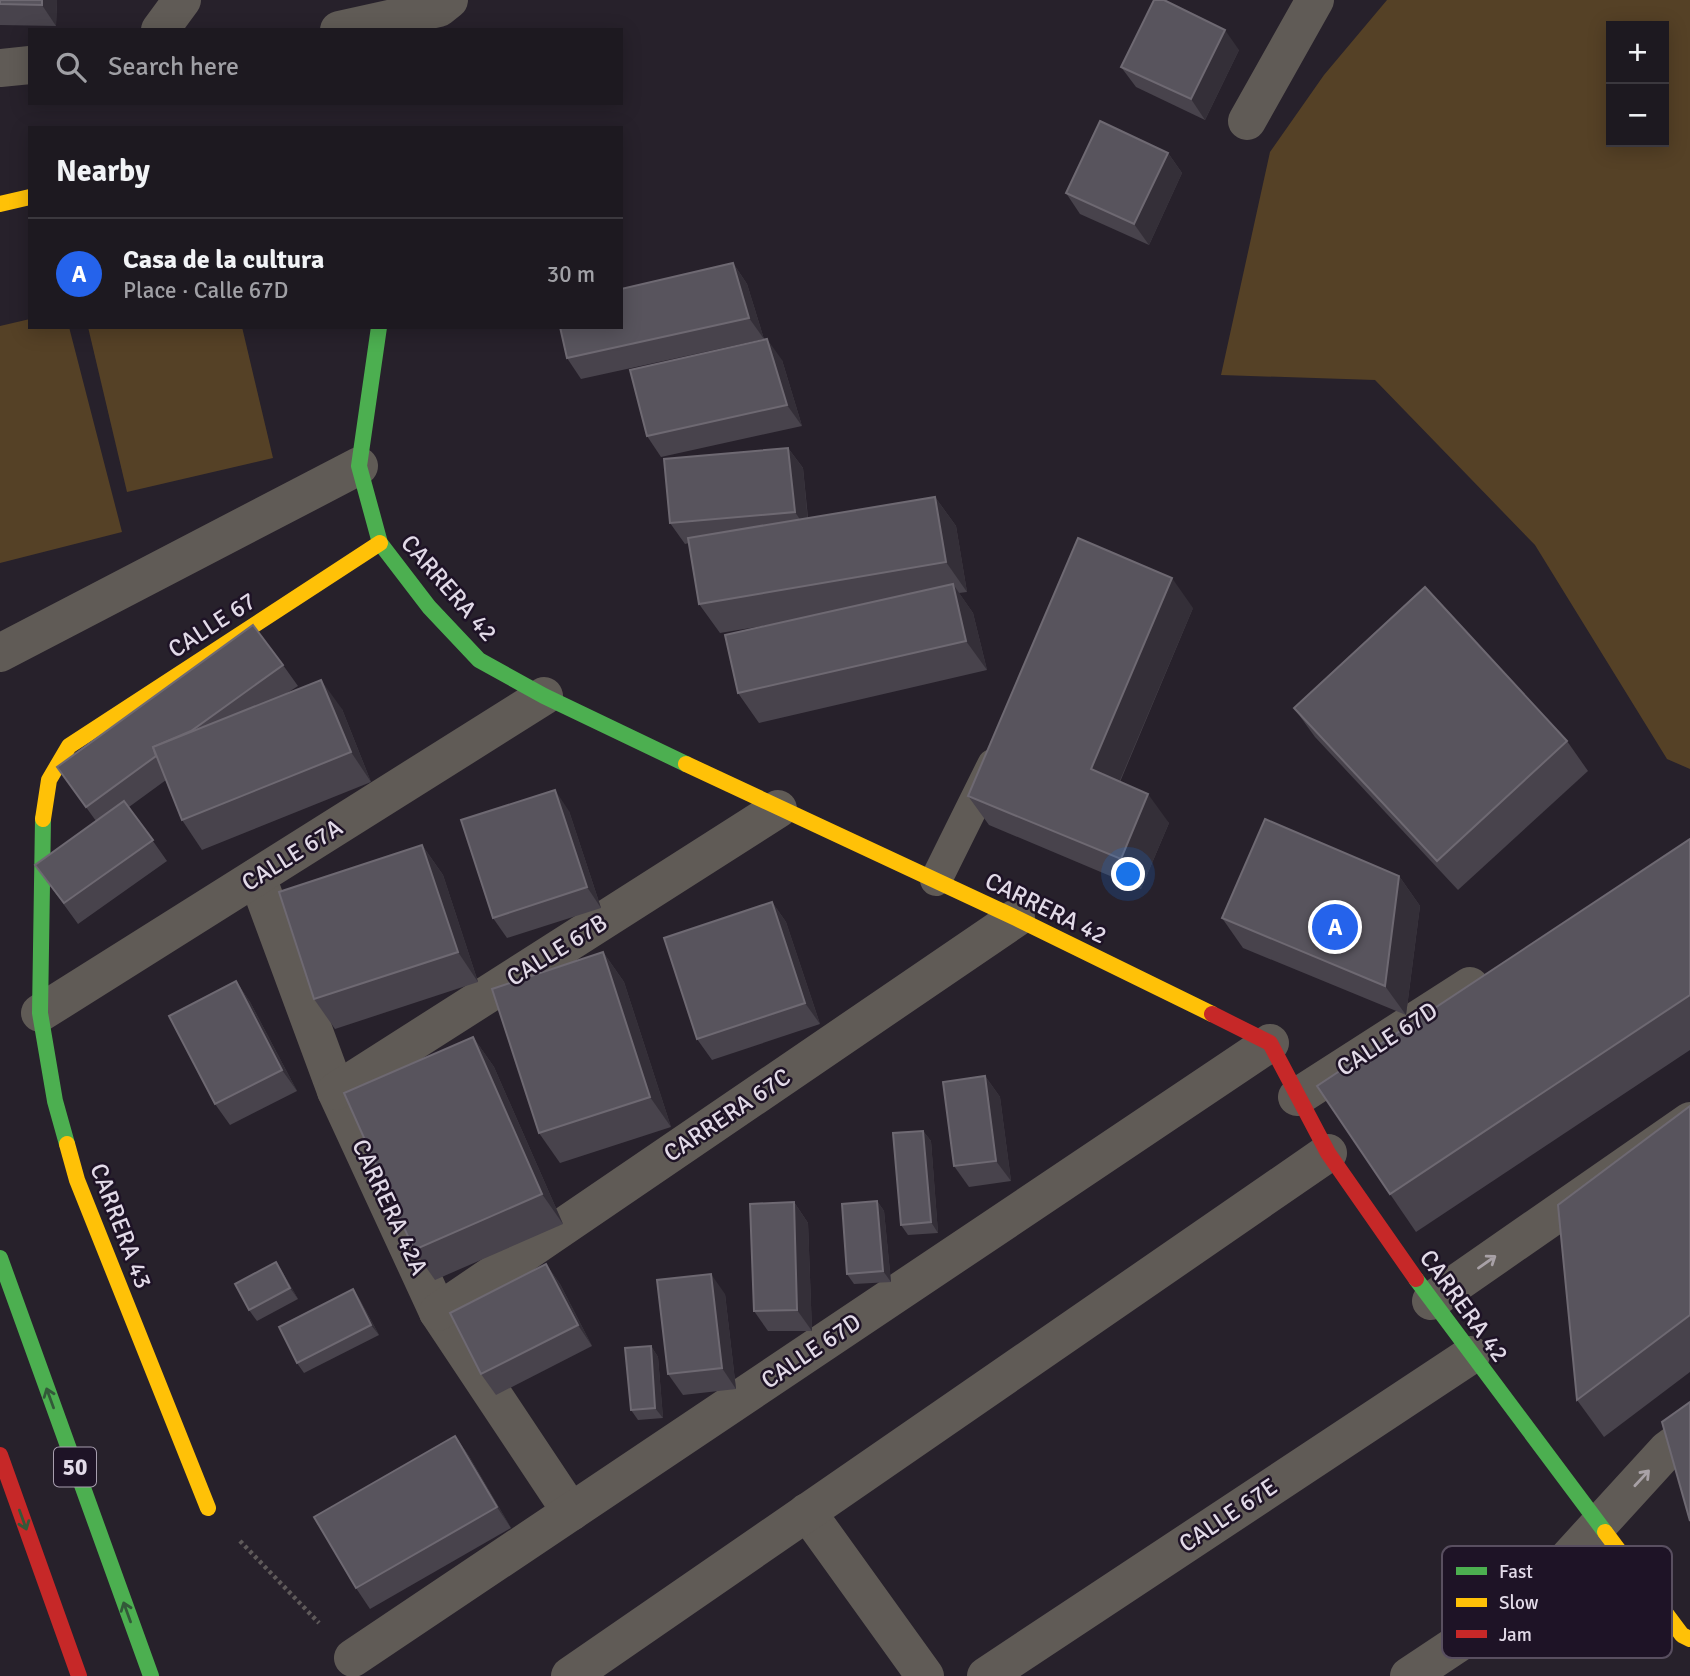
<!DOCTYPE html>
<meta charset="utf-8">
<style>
:root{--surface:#1d1920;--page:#252229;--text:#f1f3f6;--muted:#a0a0a5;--line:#3b383e;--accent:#2563eb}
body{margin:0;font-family:Signika,sans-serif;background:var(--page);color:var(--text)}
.controls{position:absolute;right:21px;top:21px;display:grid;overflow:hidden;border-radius:0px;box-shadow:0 4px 18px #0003}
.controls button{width:63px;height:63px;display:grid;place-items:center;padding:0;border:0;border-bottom:2px solid var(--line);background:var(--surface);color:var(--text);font:35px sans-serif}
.you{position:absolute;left:1129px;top:875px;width:24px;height:24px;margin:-18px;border:5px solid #fff;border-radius:50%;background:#1a73e8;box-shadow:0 0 0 10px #1a73e833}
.badge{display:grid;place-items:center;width:46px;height:46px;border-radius:50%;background:var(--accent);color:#fff;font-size:23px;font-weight:700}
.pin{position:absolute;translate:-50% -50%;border:4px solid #fff;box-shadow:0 2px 7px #0006}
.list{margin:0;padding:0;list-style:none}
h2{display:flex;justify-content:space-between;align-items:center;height:91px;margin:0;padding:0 28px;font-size:30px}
h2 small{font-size:23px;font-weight:400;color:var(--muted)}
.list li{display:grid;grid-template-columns:46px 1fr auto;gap:21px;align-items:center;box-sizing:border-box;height:112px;padding:0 28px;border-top:2px solid var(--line)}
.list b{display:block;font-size:26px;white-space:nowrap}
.list p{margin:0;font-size:23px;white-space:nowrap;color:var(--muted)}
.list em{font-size:23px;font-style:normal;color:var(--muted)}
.icon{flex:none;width:38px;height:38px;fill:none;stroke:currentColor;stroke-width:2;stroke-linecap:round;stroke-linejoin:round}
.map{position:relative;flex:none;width:1690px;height:1676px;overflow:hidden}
.search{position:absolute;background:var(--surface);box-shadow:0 4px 18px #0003;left:28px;top:28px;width:595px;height:77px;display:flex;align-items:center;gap:18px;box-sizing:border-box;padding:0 24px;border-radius:0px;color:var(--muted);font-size:26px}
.panel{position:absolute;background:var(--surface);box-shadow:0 4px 18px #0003;left:28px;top:126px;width:595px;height:203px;border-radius:0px}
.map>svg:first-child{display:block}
</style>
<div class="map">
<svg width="1690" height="1676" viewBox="0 0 1690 1676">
<rect width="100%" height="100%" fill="#27212b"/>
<g fill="#554126" fill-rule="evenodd">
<path d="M1387,0H1690V769L1667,759L1535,545L1375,380L1221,375L1270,152L1324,75ZM1611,26H1664V142H1611Z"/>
<path d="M30,319V327H69L122,532L0,563V326Z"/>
<path d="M88,327H242L273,458L127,492Z"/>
</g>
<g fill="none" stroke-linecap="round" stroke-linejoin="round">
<path stroke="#5f5a5a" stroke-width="4.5" stroke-dasharray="3.5 3.5" stroke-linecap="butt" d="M240,1541L319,1623"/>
<path stroke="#605b56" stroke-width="32" d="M936,880L993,765"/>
<g stroke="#605b56" stroke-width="38">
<path d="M160,30L182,0"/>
<path d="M339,30L439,8L449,0"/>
<path d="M0,68L30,65"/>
<path d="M1247,121L1315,0"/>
<path d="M0,653L359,466"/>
<path d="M257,877L336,1091L438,1312L571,1512"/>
<path d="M40,1013L544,696"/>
<path d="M336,1091L778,809"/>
<path d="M1297,1097L1470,986"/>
<path d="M1431,1301L1690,1121"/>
<path d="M438,1312L1016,918"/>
<path d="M807,1512L925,1676"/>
<path d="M353,1658L1270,1043"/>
<path d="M570,1676L1328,1153"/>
<path d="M986,1676L1471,1355"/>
<path d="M1409,1676L1540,1589L1667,1450L1690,1433"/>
</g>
<g stroke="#4caf50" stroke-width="16">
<path d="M379,327L359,466L380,543L429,607L479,660L544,696L686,764"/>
<path d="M43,819L40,1013L55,1101L67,1144"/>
<path d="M0,1258L151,1676"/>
<path d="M1416,1279L1605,1532"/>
</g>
<g stroke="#ffc107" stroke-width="16">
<path d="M0,204L30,197"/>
<path d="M686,764L1016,918L1212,1014"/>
<path d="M43,819L49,780L69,746L380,543"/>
<path d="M67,1144L77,1180L208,1508"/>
<path d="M1605,1532L1682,1635L1690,1639"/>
</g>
<g stroke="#c62828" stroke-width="16">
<path d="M1212,1014L1270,1043L1328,1153L1416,1279"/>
<path d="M0,1455L79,1676"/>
</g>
</g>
<g fill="#48434c">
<path d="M0,0H57L56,26L0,25Z"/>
<path d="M1239,50L1205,120L1136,87L1121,67Z"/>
<path d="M1168,153L1182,173L1149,245L1080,214L1066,193Z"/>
<path d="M733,263L747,284L764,339L581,379L567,358Z"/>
<path d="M782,360L802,426L661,457L647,436Z"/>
<path d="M788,448L803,468L808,518L935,497L956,526L967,592L959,593L973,613L987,670L759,723L738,693L774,624L720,633L699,604L689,543L685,544L670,523Z"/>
<path d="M1193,608L1120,782L1169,823L1141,889L989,825L968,796Z"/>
<path d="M283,665L298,686L287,693L342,709L371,782L202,850L182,820L166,780L129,807L167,861L78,924L35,865L96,821L57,767Z"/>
<path d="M1294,708L1567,741L1588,771L1458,890L1315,737Z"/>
<path d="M569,811L601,908L507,938L493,918Z"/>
<path d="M1690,839V1050L1416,1232L1390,1194Z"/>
<path d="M422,845L443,875L478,982L335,1029L314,999Z"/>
<path d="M1399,876L1420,906L1406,1015L1243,948L1222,918Z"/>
<path d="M772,902L786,922L820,1024L712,1060L697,1039Z"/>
<path d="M603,952L624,982L671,1127L560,1163L539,1133Z"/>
<path d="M236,981L250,1002L297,1091L230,1125L215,1104Z"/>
<path d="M473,1037L494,1067L563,1224L435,1280L414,1250Z"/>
<path d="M985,1076L1000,1097L1011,1181L969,1187L954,1166Z"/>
<path d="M1690,1106V1372L1604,1437L1577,1400Z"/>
<path d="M923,1131L931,1141L938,1233L908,1235L901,1225Z"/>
<path d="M877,1201L884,1211L891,1282L854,1284L847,1274Z"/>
<path d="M794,1202L808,1223L812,1331H768L754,1311Z"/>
<path d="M276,1262L283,1273L298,1299L257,1321L249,1310Z"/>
<path d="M546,1264L560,1284L592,1346L496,1395L481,1374Z"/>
<path d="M353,1289L360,1300L379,1335L304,1373L297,1363Z"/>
<path d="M725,1294L736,1389L683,1395L668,1374Z"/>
<path d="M651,1346L658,1357L663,1418L638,1420L631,1410Z"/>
<path d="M455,1436L469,1456L511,1528L370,1609L356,1588Z"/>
</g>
<g fill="#342f38">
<path d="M42,0H57L56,26L42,5Z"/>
<path d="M1225,30L1239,50L1205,120L1191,99Z"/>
<path d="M1168,153L1182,173L1149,245L1134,224Z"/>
<path d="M733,263L747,284L764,339L749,318Z"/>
<path d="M767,339L782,360L802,426L787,405Z"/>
<path d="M788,448L803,468L809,533L795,512Z"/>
<path d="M935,497L956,526L967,592L946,562Z"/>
<path d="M1172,578L1193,608L1112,799L1091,769Z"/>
<path d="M953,584L973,613L987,670L966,641Z"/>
<path d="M321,680L342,709L371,782L351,752Z"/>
<path d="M555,790L569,811L601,908L587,887Z"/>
<path d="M1148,794L1169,823L1141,889L1121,859Z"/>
<path d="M422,845L443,875L478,982L458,952Z"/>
<path d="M1399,876L1420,906L1406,1015L1385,986Z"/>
<path d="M772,902L786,922L820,1024L805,1003Z"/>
<path d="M603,952L624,982L671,1127L650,1097Z"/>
<path d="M236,981L250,1002L297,1091L282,1070Z"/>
<path d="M473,1037L494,1067L563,1224L542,1194Z"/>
<path d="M985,1076L1000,1097L1011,1181L996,1161Z"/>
<path d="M923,1131L931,1141L938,1233L931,1222Z"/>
<path d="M877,1201L884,1211L891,1282L883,1271Z"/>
<path d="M794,1202L808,1223L812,1331L797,1310Z"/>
<path d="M276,1262L283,1273L298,1299L290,1288Z"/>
<path d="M546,1264L560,1284L592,1346L578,1325Z"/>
<path d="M711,1274L725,1294L736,1389L722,1368Z"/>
<path d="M353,1289L360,1300L379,1335L371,1325Z"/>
<path d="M651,1346L658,1357L663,1418L655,1408Z"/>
<path d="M455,1436L469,1456L511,1528L497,1507Z"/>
</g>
<g fill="#58545d" stroke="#6e6972" stroke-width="2">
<path d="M0,0H42V5L0,4Z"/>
<path d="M1154,0H1164L1225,30L1191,99L1121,67Z"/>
<path d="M1100,121L1168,153L1134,224L1066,193Z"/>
<path d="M733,263L749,318L567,358L560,327H621V289Z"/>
<path d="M767,339L787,405L647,436L630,370Z"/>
<path d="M788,448L795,512L670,523L664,459Z"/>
<path d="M935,497L946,562L699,604L688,538Z"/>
<path d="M1078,538L1172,578L1091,769L1148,794L1121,859L968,796Z"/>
<path d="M953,584L966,641L738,693L725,635Z"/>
<path d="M1425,587L1567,741L1437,861L1294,708Z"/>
<path d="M253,625L283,665L191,731L153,747L156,756L86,807L57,767Z"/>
<path d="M321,680L351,752L182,820L153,747Z"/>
<path d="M555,790L587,887L493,918L461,820Z"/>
<path d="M124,801L153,840L64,903L35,865Z"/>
<path d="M1265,819L1399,876L1385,986L1222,918Z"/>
<path d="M1690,839V995L1390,1194L1317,1086Z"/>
<path d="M422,845L458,952L314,999L279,892Z"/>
<path d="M772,902L805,1003L697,1039L664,938Z"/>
<path d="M603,952L650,1097L539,1133L492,989Z"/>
<path d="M236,981L282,1070L215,1104L169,1016Z"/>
<path d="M473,1037L542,1194L414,1250L344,1093Z"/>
<path d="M985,1076L996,1161L954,1166L943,1082Z"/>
<path d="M1690,1106V1315L1577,1400L1558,1205Z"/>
<path d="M923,1131L931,1222L901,1225L893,1133Z"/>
<path d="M877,1201L883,1271L847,1274L842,1204Z"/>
<path d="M794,1202L797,1310L754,1311L750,1204Z"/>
<path d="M276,1262L290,1288L249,1310L235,1284Z"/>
<path d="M546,1264L578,1325L481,1374L450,1313Z"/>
<path d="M711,1274L722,1368L668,1374L657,1280Z"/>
<path d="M353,1289L371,1325L297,1363L279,1327Z"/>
<path d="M651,1346L655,1408L631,1410L625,1348Z"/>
<path d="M1690,1402V1521L1662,1422Z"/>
<path d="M455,1436L497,1507L356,1588L314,1517Z"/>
</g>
<defs><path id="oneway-shaft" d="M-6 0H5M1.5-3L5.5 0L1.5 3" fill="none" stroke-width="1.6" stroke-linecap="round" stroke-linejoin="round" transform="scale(1.75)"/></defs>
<g stroke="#a8a1a6">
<use href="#oneway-shaft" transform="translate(1487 1262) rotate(-35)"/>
<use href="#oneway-shaft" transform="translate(1642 1478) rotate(-47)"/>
</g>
<g stroke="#335939">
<use href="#oneway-shaft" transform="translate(50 1398) rotate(-110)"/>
<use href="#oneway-shaft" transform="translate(23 1520) rotate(70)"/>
<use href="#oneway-shaft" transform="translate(127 1612) rotate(-110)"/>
</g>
<g text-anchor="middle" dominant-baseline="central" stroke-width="5" stroke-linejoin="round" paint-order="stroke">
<rect fill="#1e1326" stroke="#a79eae" stroke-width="2" x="54" y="1447.5" width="42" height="39" rx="5"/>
<g font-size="23" font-weight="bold" fill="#e2dae8">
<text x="75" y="1467">50</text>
</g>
<g font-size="24" fill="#e2dae8" stroke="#1e1326">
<text transform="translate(449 588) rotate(49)">CARRERA 42</text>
<text transform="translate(212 625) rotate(-33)">CALLE 67</text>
<text transform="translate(292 855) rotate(-32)">CALLE 67A</text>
<text transform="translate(1046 908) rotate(26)">CARRERA 42</text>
<text transform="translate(557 950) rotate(-32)">CALLE 67B</text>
<text transform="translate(1387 1039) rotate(-33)">CALLE 67D</text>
<text transform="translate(727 1115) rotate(-34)">CARRERA 67C</text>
<text transform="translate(390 1207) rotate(65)">CARRERA 42A</text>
<text transform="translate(121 1226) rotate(69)">CARRERA 43</text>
<text transform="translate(1464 1306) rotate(54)">CARRERA 42</text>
<text transform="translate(811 1351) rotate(-34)">CALLE 67D</text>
<text transform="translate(1228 1515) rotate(-34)">CALLE 67E</text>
</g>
</g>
<rect x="1442" y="1546" width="230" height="112" rx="10" fill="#1e1326" stroke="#594f60" stroke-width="2"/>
<rect x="1456" y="1567" width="31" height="8" fill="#4caf50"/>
<rect x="1456" y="1598" width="31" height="9" fill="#ffc107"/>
<rect x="1456" y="1630" width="31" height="8" fill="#c62828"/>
<g font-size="19" fill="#e2dae8">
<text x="1499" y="1578">Fast</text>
<text x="1499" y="1609">Slow</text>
<text x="1499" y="1641">Jam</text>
</g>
</svg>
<div class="controls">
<button>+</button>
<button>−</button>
</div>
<div class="you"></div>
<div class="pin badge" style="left:1335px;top:927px">A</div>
<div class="search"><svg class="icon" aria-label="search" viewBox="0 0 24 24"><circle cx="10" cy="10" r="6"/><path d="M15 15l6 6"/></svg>Search here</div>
<section class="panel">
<h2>Nearby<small></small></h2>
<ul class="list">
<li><span class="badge">A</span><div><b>Casa de la cultura</b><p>Place · Calle 67D</p></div><em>30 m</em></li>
</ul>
</section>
</div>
